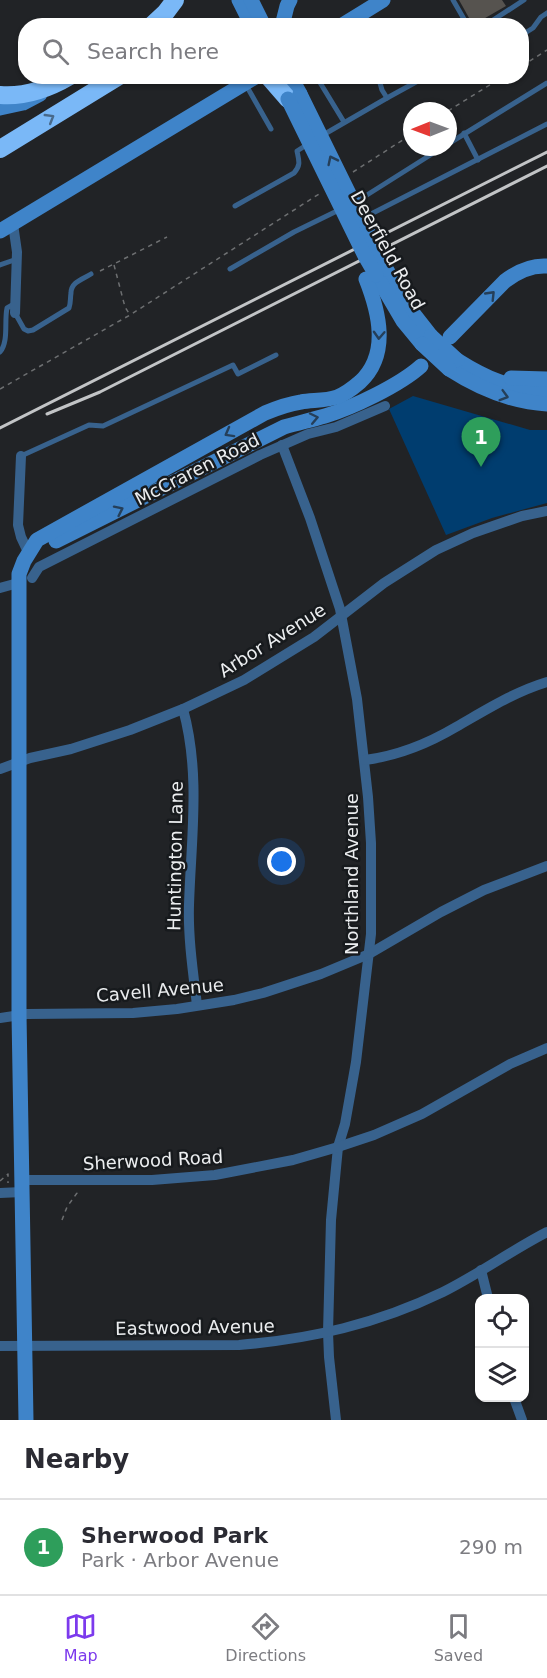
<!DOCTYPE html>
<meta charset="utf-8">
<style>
:root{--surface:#fff;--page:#f7f7f7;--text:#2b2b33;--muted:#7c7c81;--line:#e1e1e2;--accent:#7c3aed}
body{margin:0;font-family:"DejaVu Sans",sans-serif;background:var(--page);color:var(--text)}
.controls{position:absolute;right:18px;bottom:18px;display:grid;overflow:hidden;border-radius:12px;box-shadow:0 2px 4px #0004}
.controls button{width:54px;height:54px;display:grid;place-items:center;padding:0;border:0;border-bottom:2px solid var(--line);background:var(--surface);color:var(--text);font:30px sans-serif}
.compass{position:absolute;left:403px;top:102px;width:54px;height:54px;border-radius:50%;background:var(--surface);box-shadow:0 2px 4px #0004;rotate:269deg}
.you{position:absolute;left:282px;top:862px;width:21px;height:21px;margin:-15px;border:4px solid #fff;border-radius:50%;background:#1a73e8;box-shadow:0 0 0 9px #1a73e833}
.badge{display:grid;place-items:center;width:39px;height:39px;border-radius:50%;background:var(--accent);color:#fff;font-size:20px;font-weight:700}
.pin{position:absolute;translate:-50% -50px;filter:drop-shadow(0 2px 3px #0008)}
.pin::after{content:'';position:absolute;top:32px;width:21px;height:18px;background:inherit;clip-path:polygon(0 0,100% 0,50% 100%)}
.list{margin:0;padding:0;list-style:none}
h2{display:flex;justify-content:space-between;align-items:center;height:78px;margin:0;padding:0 24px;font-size:26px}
h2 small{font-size:20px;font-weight:400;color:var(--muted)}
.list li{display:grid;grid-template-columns:39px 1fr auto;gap:18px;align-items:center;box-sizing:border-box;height:96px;padding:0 24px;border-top:2px solid var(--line)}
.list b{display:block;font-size:22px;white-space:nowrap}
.list p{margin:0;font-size:20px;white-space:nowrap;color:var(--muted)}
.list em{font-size:20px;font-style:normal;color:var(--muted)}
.icon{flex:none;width:33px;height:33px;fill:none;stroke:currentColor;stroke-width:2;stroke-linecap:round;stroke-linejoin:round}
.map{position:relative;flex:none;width:547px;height:1420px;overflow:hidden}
.search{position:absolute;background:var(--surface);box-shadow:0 2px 4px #0004;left:18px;right:18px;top:18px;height:66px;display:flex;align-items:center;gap:15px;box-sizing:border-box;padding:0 21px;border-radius:24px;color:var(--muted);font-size:22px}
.sheet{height:174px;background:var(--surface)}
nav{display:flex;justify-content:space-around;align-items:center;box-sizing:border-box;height:84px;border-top:2px solid var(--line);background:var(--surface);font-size:16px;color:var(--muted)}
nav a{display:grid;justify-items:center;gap:3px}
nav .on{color:var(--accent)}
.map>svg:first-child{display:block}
</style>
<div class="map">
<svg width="547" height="1420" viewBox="0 0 547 1420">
<rect width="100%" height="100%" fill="#212326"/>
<path fill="#003d6f" d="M413,396L530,430H547V503L492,518L446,535L389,409Z"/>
<path fill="#56534f" d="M459,0H502L506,6L473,25Z"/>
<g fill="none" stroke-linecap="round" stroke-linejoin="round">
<g stroke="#6d6f71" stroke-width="1.5" stroke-dasharray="4.5 4.5" stroke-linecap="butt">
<path d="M522,66L547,50"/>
<path d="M448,111L504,76"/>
<path d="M353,172L412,134"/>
<path d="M114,265L125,307L130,315"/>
<path d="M100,271L167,237"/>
<path d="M0,389L130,315L319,194"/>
<path d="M0,1181L8,1174V1183"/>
<path d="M62,1220L67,1207L77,1193V1190"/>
</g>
<g stroke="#38628d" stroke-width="5">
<path d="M453,0L468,26"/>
<path d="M484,26L524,0"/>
<path d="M522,35L533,28L541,17L547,13"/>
<path d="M316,76L344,122"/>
<path d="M378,76L382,90L387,98L427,76"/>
<path d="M246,85L271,129"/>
<path d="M464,133L478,160"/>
<path d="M323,135L387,98"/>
<path d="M448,144L547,83"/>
<path d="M443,147L359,200L366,213L371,214L547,124"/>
<path d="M235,206L294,173C301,165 299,161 297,151L308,144"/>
<path d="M0,265L17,259"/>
<path d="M230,269L294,232L341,209"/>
<path d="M15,313L24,329L28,331L33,330L69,308C71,302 70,299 71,293C71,282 83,279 91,274"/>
<path d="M0,352C9,341 4,322 7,308L14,304"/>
<path d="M21,456L89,425L103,426L233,365L238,374L276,355"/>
</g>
<g stroke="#38628d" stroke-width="10">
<path d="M13,224L17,252L15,313"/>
<path d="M282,445L310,518L340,609L357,699L368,797L371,843V934L356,1062L345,1124L338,1147L331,1220L328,1332L329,1357L336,1420"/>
<path d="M21,456L18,525L21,537L29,554"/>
<path d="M32,578L39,567L260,455L308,434L336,427L385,406"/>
<path d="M0,588L18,583"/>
<path d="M183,709C201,774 191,839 189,905C188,938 193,972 197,1005"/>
<path d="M365,760C396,756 429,743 456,727C486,710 514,692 547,682"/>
<path d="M0,769L30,758L71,749L130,730L183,709L244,680L314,637L384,583L436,550L473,533L522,516L547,511"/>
<path d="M0,1018L27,1014L133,1013L177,1009L234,1000L263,993L321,974L369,954L441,912L484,890L547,866"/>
<path d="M22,1180H152L215,1175L293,1160L338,1147L374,1135L422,1114L510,1064L547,1048"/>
<path d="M0,1193L22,1192"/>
<path d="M481,1270L488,1298"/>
<path d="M0,1346L239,1345C311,1339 377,1324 443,1292C479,1274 512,1250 547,1232"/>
<path d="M514,1398L522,1420"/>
</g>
<g stroke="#3f84c9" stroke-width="15">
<path d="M239,0L252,26"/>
<path d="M251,0L264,26"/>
<path d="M282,26L287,6L290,0"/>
<path d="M341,26L383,0"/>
<path d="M290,76L300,94"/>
<path d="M0,108L23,103L40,94"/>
<path d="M0,231L257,76"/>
<path d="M386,269L413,313L431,336"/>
<path d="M376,275L403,321L422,344"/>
<path d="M450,337L505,281C518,271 531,265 547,266"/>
<path d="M457,360C487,379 511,389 547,391"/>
<path d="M449,369C480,389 511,402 547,404"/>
<path d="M511,378L547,379"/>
<path d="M56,541L284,427C298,423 311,420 325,416C352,408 400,385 421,366"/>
<path d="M26,1420L19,1015V574L24,561L37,540L265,413C277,408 288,404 301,402C312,400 325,401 337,397C346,394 353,388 360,382C390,354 379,312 366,279"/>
</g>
<g stroke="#7ab8f7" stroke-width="18">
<path d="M151,26L166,12L175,0"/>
<path d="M268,76L288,99"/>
<path d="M0,95C25,97 48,89 70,76"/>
<path d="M0,149L119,76"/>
</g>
<g stroke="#c2c4c6" stroke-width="3">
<path d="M47,414L100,392L547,166"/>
<path d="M0,428L547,152"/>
</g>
<g stroke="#3f84c9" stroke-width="15">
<path d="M300,94L386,269"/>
<path d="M288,99L365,256L376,275"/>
<path d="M431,336L457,360"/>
<path d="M422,344L449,369"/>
</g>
</g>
<defs><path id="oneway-chevron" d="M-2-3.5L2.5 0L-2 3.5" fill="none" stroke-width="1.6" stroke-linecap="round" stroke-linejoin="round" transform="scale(1.5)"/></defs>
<use stroke="#48698a" href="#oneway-chevron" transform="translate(50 118) rotate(-31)"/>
<g stroke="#253f59">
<use href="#oneway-chevron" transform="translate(332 160) rotate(-116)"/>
<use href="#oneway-chevron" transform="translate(491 295) rotate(-46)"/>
<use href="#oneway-chevron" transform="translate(379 335) rotate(93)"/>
<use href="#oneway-chevron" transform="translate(504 396) rotate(16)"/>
<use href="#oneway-chevron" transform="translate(314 418) rotate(-12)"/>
<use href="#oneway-chevron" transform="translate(229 433) rotate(151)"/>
<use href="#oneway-chevron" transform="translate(119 510) rotate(-26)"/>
</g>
<g text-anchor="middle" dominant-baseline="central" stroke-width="5" stroke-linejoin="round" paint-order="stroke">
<g font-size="18" fill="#ebedef" stroke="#171a1d">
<text transform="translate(388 250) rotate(61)">Deerfield Road</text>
<text transform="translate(197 469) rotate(-27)">McCraren Road</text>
<text transform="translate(272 640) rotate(-32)">Arbor Avenue</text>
<text transform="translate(175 856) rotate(-89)">Huntington Lane</text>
<text transform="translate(351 874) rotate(-90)">Northland Avenue</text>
<text transform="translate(160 990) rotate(-5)">Cavell Avenue</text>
<text transform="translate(153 1160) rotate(-3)">Sherwood Road</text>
<text transform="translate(195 1327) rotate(-1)">Eastwood Avenue</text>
</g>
</g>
</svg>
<div class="controls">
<button><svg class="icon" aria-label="locate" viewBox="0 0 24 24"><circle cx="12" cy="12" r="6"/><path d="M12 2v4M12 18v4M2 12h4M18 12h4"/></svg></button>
<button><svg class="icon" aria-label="layers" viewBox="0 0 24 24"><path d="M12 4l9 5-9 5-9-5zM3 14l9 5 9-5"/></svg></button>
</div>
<svg class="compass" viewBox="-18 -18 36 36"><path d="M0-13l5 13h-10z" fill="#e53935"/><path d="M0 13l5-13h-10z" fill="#7c7c81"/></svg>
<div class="you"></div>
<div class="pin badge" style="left:481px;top:467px;background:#2e9e5b">1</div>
<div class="search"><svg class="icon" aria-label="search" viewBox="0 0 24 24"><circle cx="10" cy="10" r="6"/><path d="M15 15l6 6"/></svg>Search here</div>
</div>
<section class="sheet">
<h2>Nearby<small></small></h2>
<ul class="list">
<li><span class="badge" style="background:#2e9e5b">1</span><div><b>Sherwood Park</b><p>Park · Arbor Avenue</p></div><em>290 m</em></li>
</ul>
</section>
<nav>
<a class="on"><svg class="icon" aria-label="map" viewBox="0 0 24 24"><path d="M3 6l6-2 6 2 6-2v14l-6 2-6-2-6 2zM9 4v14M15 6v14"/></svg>Map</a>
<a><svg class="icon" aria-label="directions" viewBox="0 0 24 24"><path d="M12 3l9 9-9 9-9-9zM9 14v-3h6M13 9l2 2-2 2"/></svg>Directions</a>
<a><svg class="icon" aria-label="saved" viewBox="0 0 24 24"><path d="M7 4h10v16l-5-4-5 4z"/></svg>Saved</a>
</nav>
